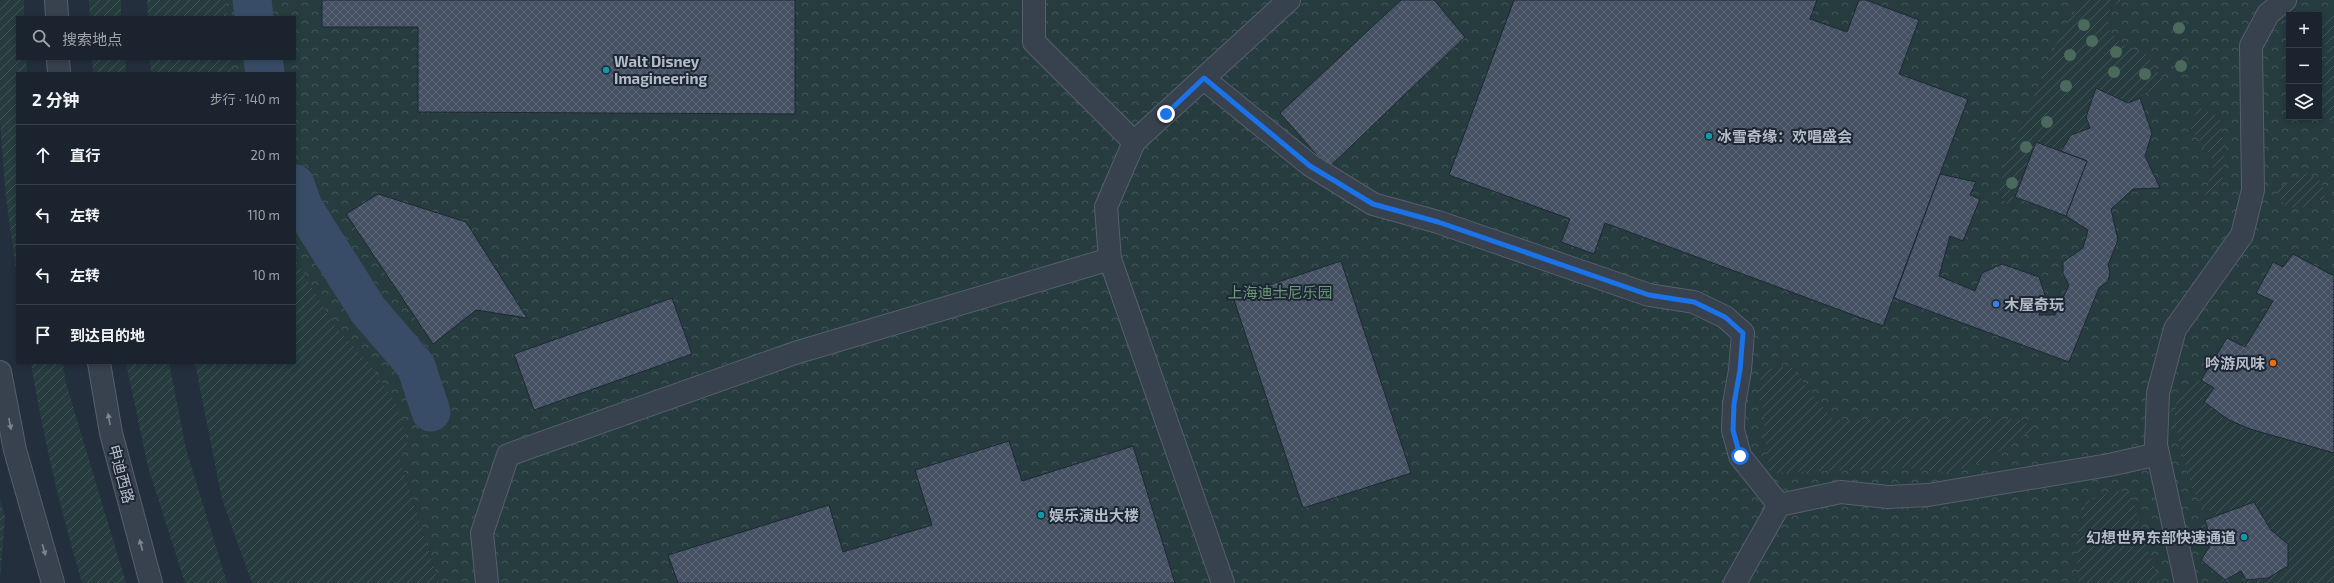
<!DOCTYPE html>
<html lang="zh">
<meta charset="utf-8">
<style>
:root{--surface:#1b232e;--page:#242b36;--text:#f1f3f6;--muted:#a0a4aa;--line:#39404a}
body{margin:0;font-family:"Exo 2","Noto Sans SC",sans-serif;background:var(--page);color:var(--text)}
.controls{position:absolute;right:12px;top:12px;display:grid;overflow:hidden;border-radius:0px;box-shadow:0 2px 6px #0003}
.controls button{width:36px;height:36px;display:grid;place-items:center;padding:0;border:0;border-bottom:1px solid var(--line);background:var(--surface);color:var(--text);font:20px sans-serif}
.stop{position:absolute;width:12px;height:12px;margin:-9px;border:3px solid #1a73e8;border-radius:50%;background:#fff}
.stop.end{background:#1a73e8;border-color:#fff;box-shadow:0 1px 4px #0008}
.list{margin:0;padding:0;list-style:none}
h2{display:flex;justify-content:space-between;align-items:center;height:52px;margin:0;padding:0 16px;font-size:17px}
h2 small{font-size:13px;font-weight:400;color:var(--muted)}
.list li{display:grid;grid-template-columns:26px 1fr auto;gap:12px;align-items:center;box-sizing:border-box;height:60px;padding:0 16px;border-top:1px solid var(--line)}
.list b{display:block;font-size:15px;white-space:nowrap}
.list em{font-size:13px;font-style:normal;color:var(--muted)}
.icon{flex:none;width:22px;height:22px;fill:none;stroke:currentColor;stroke-width:2;stroke-linecap:round;stroke-linejoin:round}
.map{position:relative;flex:none;width:2334px;height:583px;overflow:hidden}
.search{position:absolute;background:var(--surface);box-shadow:0 2px 6px #0003;left:16px;top:16px;width:280px;height:44px;display:flex;align-items:center;gap:10px;box-sizing:border-box;padding:0 14px;border-radius:0px;color:var(--muted);font-size:15px}
.panel{position:absolute;background:var(--surface);box-shadow:0 2px 6px #0003;left:16px;top:72px;width:280px;height:292px;border-radius:0px}
.map>svg:first-child{display:block}
</style>
<div class="map">
<svg width="2334" height="583" viewBox="0 0 2334 583">
<defs>
<pattern id="park-crowns" width="20" height="18" patternUnits="userSpaceOnUse"><rect width="20" height="18" fill="#263c3f"/><path d="M2 6a3 3 0 1 1 6 0M12 15a3 3 0 1 1 6 0" fill="none" stroke="#435659"/></pattern>
<pattern id="garden-furrows" width="10" height="10" patternUnits="userSpaceOnUse"><rect width="10" height="10" fill="#263c3f"/><path d="M-1 1l2-2M0 10L10 0M9 11l2-2" fill="none" stroke="#435659"/></pattern>
<pattern id="building-cross-hatch" width="8" height="8" patternUnits="userSpaceOnUse"><rect width="8" height="8" fill="#455162"/><path d="M0 0l8 8M0 8l8-8" fill="none" stroke="#5d6877"/></pattern>
</defs>
<rect width="100%" height="100%" fill="#242f3e"/>
<path fill="url(#park-crowns)" fill-rule="evenodd" d="M226,0H2334V583H439L400,458L408,445L369,363L335,326L295,259V73H232L230,59H295V17H227ZM2289,15H2319V117H2289Z"/>
<g fill="url(#garden-furrows)">
<path d="M0,0H24V17H17V59H26L27,73H17V276L6,198L0,121Z"/>
<path d="M89,0H121V17H90Z"/>
<path d="M147,0H226L227,17H148Z"/>
<path d="M2083,0H2122L2110,8L2107,28L2123,44L2148,55L2164,83L2128,103L2096,88L2086,117L2090,128L2071,135L2061,151L2036,142L2010,205L1999,196L2004,165L2062,31Z"/>
<path d="M2334,10V123L2320,112L2325,86L2322,74L2326,62L2328,47L2319,40V24Z"/>
<path d="M92,59H125L126,73H93Z"/>
<path d="M150,59H230L232,73H151Z"/>
<path d="M2200,108L2219,117L2225,145L2222,185L2205,196L2214,161L2188,125Z"/>
<path d="M2305,173L2322,182L2325,198L2299,209L2285,206L2276,193L2285,184Z"/>
<path d="M295,259L335,326L369,363L396,403L408,445L400,459L439,583H252L222,499L195,363H295Z"/>
<path d="M31,363H63L65,380L126,583H82C61,511 43,437 31,363Z"/>
<path d="M126,363H169L186,449L227,583H185L148,467Z"/>
<path d="M1791,366L1833,420L2017,419L2036,428L1980,463L1946,473L1906,468L1770,473L1766,446L1764,412L1758,395L1762,370Z"/>
<path d="M2201,380L2214,388L2204,402L2229,420L2250,429L2334,453V583H2240L2239,581L2268,578L2288,566V544L2271,530L2254,502L2220,516L2202,507L2191,486L2174,422L2177,395L2191,384Z"/>
<path d="M2113,491H2130L2148,550L2160,583H2079L2076,542L2086,502Z"/>
<path d="M0,499L5,517L0,579Z"/>
</g>
<g fill="none" stroke-linecap="round" stroke-linejoin="round">
<g stroke="#394c67" stroke-width="39">
<path d="M252,0L254,17"/>
<path d="M263,59L265,73"/>
<path d="M295,184L303,207L368,310L416,366L431,412"/>
</g>
</g>
<g fill="url(#building-cross-hatch)" stroke="#1f2835">
<path d="M322,0H795V114L418,112V27H322Z"/>
<path d="M1401,0H1434L1465,37L1328,168L1280,113Z"/>
<path d="M1514,0H1817L1810,19L1847,32L1859,0H1866L1919,20L1899,74L1968,99L1883,326L1605,223L1594,254L1561,242L1570,219L1449,175Z"/>
<path d="M2096,88L2128,103L2140,98L2152,133L2145,156L2160,188L2133,189L2111,209L2118,240L2108,265L2110,272L2108,281L2099,288L2069,362L1894,298L1940,174L1976,182L1970,195L1980,199L1963,241L1950,236L1939,276L1975,291L1982,273L2002,264L2039,277L2045,295L2039,315H2055L2069,285L2063,274V262L2083,248L2088,230L2066,216L2087,161L2061,151L2071,135L2090,128L2086,117Z"/>
<path d="M2036,142L2087,161L2066,216L2015,197Z"/>
<path d="M378,194L466,222L527,318L476,310L433,344L346,214Z"/>
<path d="M2293,254L2334,276V453L2250,429L2229,420L2204,402L2214,388L2201,380L2227,338L2245,347L2273,301L2256,293L2273,262L2283,267Z"/>
<path d="M1341,261L1411,473L1303,508L1233,297Z"/>
<path d="M672,298L692,354L534,410L514,354Z"/>
<path d="M1009,441L1022,481L1133,446L1175,583H678L668,555L829,505L843,552L932,525L915,470Z"/>
<path d="M2254,502L2271,530L2288,544V566L2268,578L2246,580L2241,571L2225,580L2201,560L2212,543L2205,520Z"/>
</g>
<g fill="none" stroke-linecap="round" stroke-linejoin="round">
<defs>
<g id="minor">
<path d="M56,0L57,17"/>
<path d="M1034,0V42L1134,142"/>
<path d="M58,59L59,73"/>
<path d="M1204,79L1310,165L1373,204L1438,222L1649,295L1694,302L1725,317L1743,333L1740,370L1734,404L1733,430L1740,456L1779,505"/>
<path d="M99,363L111,433L151,583"/>
<path d="M0,372L15,450L53,583"/>
<path d="M487,583L482,533L508,455L795,353L1110,259"/>
<path d="M1223,583L1110,259L1106,207L1134,142L1289,0"/>
<path d="M1735,583L1779,505L1841,492L1888,497L1928,495L2109,465L2158,454"/>
<path d="M2186,583L2156,445L2158,393L2175,329L2242,235L2253,190L2251,46L2268,14L2285,0"/>
</g>
</defs>
<use href="#minor" stroke="#565f6c" stroke-width="24"/>
<use href="#minor" stroke="#38414e" stroke-width="22"/>
</g>
<g fill="#4b6a5d">
<circle cx="2084" cy="25" r="6"/>
<circle cx="2179" cy="28" r="6"/>
<circle cx="2092" cy="41" r="6"/>
<circle cx="2116" cy="52" r="6"/>
<circle cx="2070" cy="55" r="6"/>
<circle cx="2181" cy="66" r="6"/>
<circle cx="2114" cy="72" r="6"/>
<circle cx="2145" cy="74" r="6"/>
<circle cx="2066" cy="86" r="6"/>
<circle cx="2047" cy="122" r="6"/>
<circle cx="2026" cy="147" r="6"/>
<circle cx="2012" cy="183" r="6"/>
</g>
<defs><path id="oneway-solid" d="M-6-.8H1V-3.2L6.5 0L1 3.2V.8H-6Z"/></defs>
<g fill="#7c8592">
<use href="#oneway-solid" transform="translate(109 419) rotate(-100)"/>
<use href="#oneway-solid" transform="translate(10 424) rotate(79)"/>
<use href="#oneway-solid" transform="translate(141 545) rotate(-105)"/>
<use href="#oneway-solid" transform="translate(44 550) rotate(74)"/>
</g>
<g fill="none" stroke-linecap="round" stroke-linejoin="round">
<path stroke="#1a73e8" stroke-width="5" d="M1166,114L1204,78L1310,166L1373,204L1438,222L1649,295L1694,302L1725,317L1743,333L1740,370L1734,404L1733,430L1740,456"/>
</g>
<g fill="#0f9aa8" stroke="#1d2633" stroke-width="1.5">
<circle cx="606" cy="70" r="4"/>
<circle cx="1709" cy="136" r="4"/>
<circle cx="1041" cy="515" r="4"/>
<circle cx="2244" cy="537" r="4"/>
</g>
<circle fill="#3f7fe0" stroke="#1d2633" stroke-width="1.5" cx="1996" cy="304" r="4"/>
<circle fill="#e8710a" stroke="#1d2633" stroke-width="1.5" cx="2273" cy="363" r="4"/>
<g text-anchor="middle" dominant-baseline="central" stroke-width="4" stroke-linejoin="round" paint-order="stroke">
<g font-size="15" font-weight="bold" fill="#b4bcc9" stroke="#1d2633" text-anchor="start">
<text x="614" y="61">Walt Disney<tspan x="614" dy="17">Imagineering</tspan></text>
<text x="1717" y="136">冰雪奇缘：欢唱盛会</text>
<text x="2004" y="304">木屋奇玩</text>
<text x="2265" y="363" text-anchor="end">吟游风味</text>
<text x="1049" y="515">娱乐演出大楼</text>
<text x="2236" y="537" text-anchor="end">幻想世界东部快速通道</text>
</g>
<g font-size="15" fill="#6b9a76" stroke="#1d2633">
<text x="1280" y="292">上海迪士尼乐园</text>
</g>
<g font-size="15" fill="#b4bcc9" stroke="#1d2633">
<text transform="translate(122 474) rotate(75)">申迪西路</text>
</g>
</g>
</svg>
<div class="controls">
<button>+</button>
<button>−</button>
<button><svg class="icon" aria-label="layers" viewBox="0 0 24 24"><path d="M12 4l9 5-9 5-9-5zM3 14l9 5 9-5"/></svg></button>
</div>
<div class="stop" style="left:1740px;top:456px"></div>
<div class="stop end" style="left:1166px;top:114px"></div>
<div class="search"><svg class="icon" aria-label="search" viewBox="0 0 24 24"><circle cx="10" cy="10" r="6"/><path d="M15 15l6 6"/></svg>搜索地点</div>
<section class="panel">
<h2>2 分钟<small>步行 · 140 m</small></h2>
<ul class="list">
<li><svg class="icon" aria-label="ahead" viewBox="0 0 24 24"><path d="M12 20V5M6 11l6-6 6 6"/></svg><div><b>直行</b></div><em>20 m</em></li>
<li><svg class="icon" aria-label="left" viewBox="0 0 24 24"><path d="M17 20v-9H6M10 6l-5 5 5 5"/></svg><div><b>左转</b></div><em>110 m</em></li>
<li><svg class="icon" aria-label="left" viewBox="0 0 24 24"><path d="M17 20v-9H6M10 6l-5 5 5 5"/></svg><div><b>左转</b></div><em>10 m</em></li>
<li><svg class="icon" aria-label="arrive" viewBox="0 0 24 24"><path d="M6 21V4h12l-3 4 3 4H6"/></svg><div><b>到达目的地</b></div></li>
</ul>
</section>
</div>
